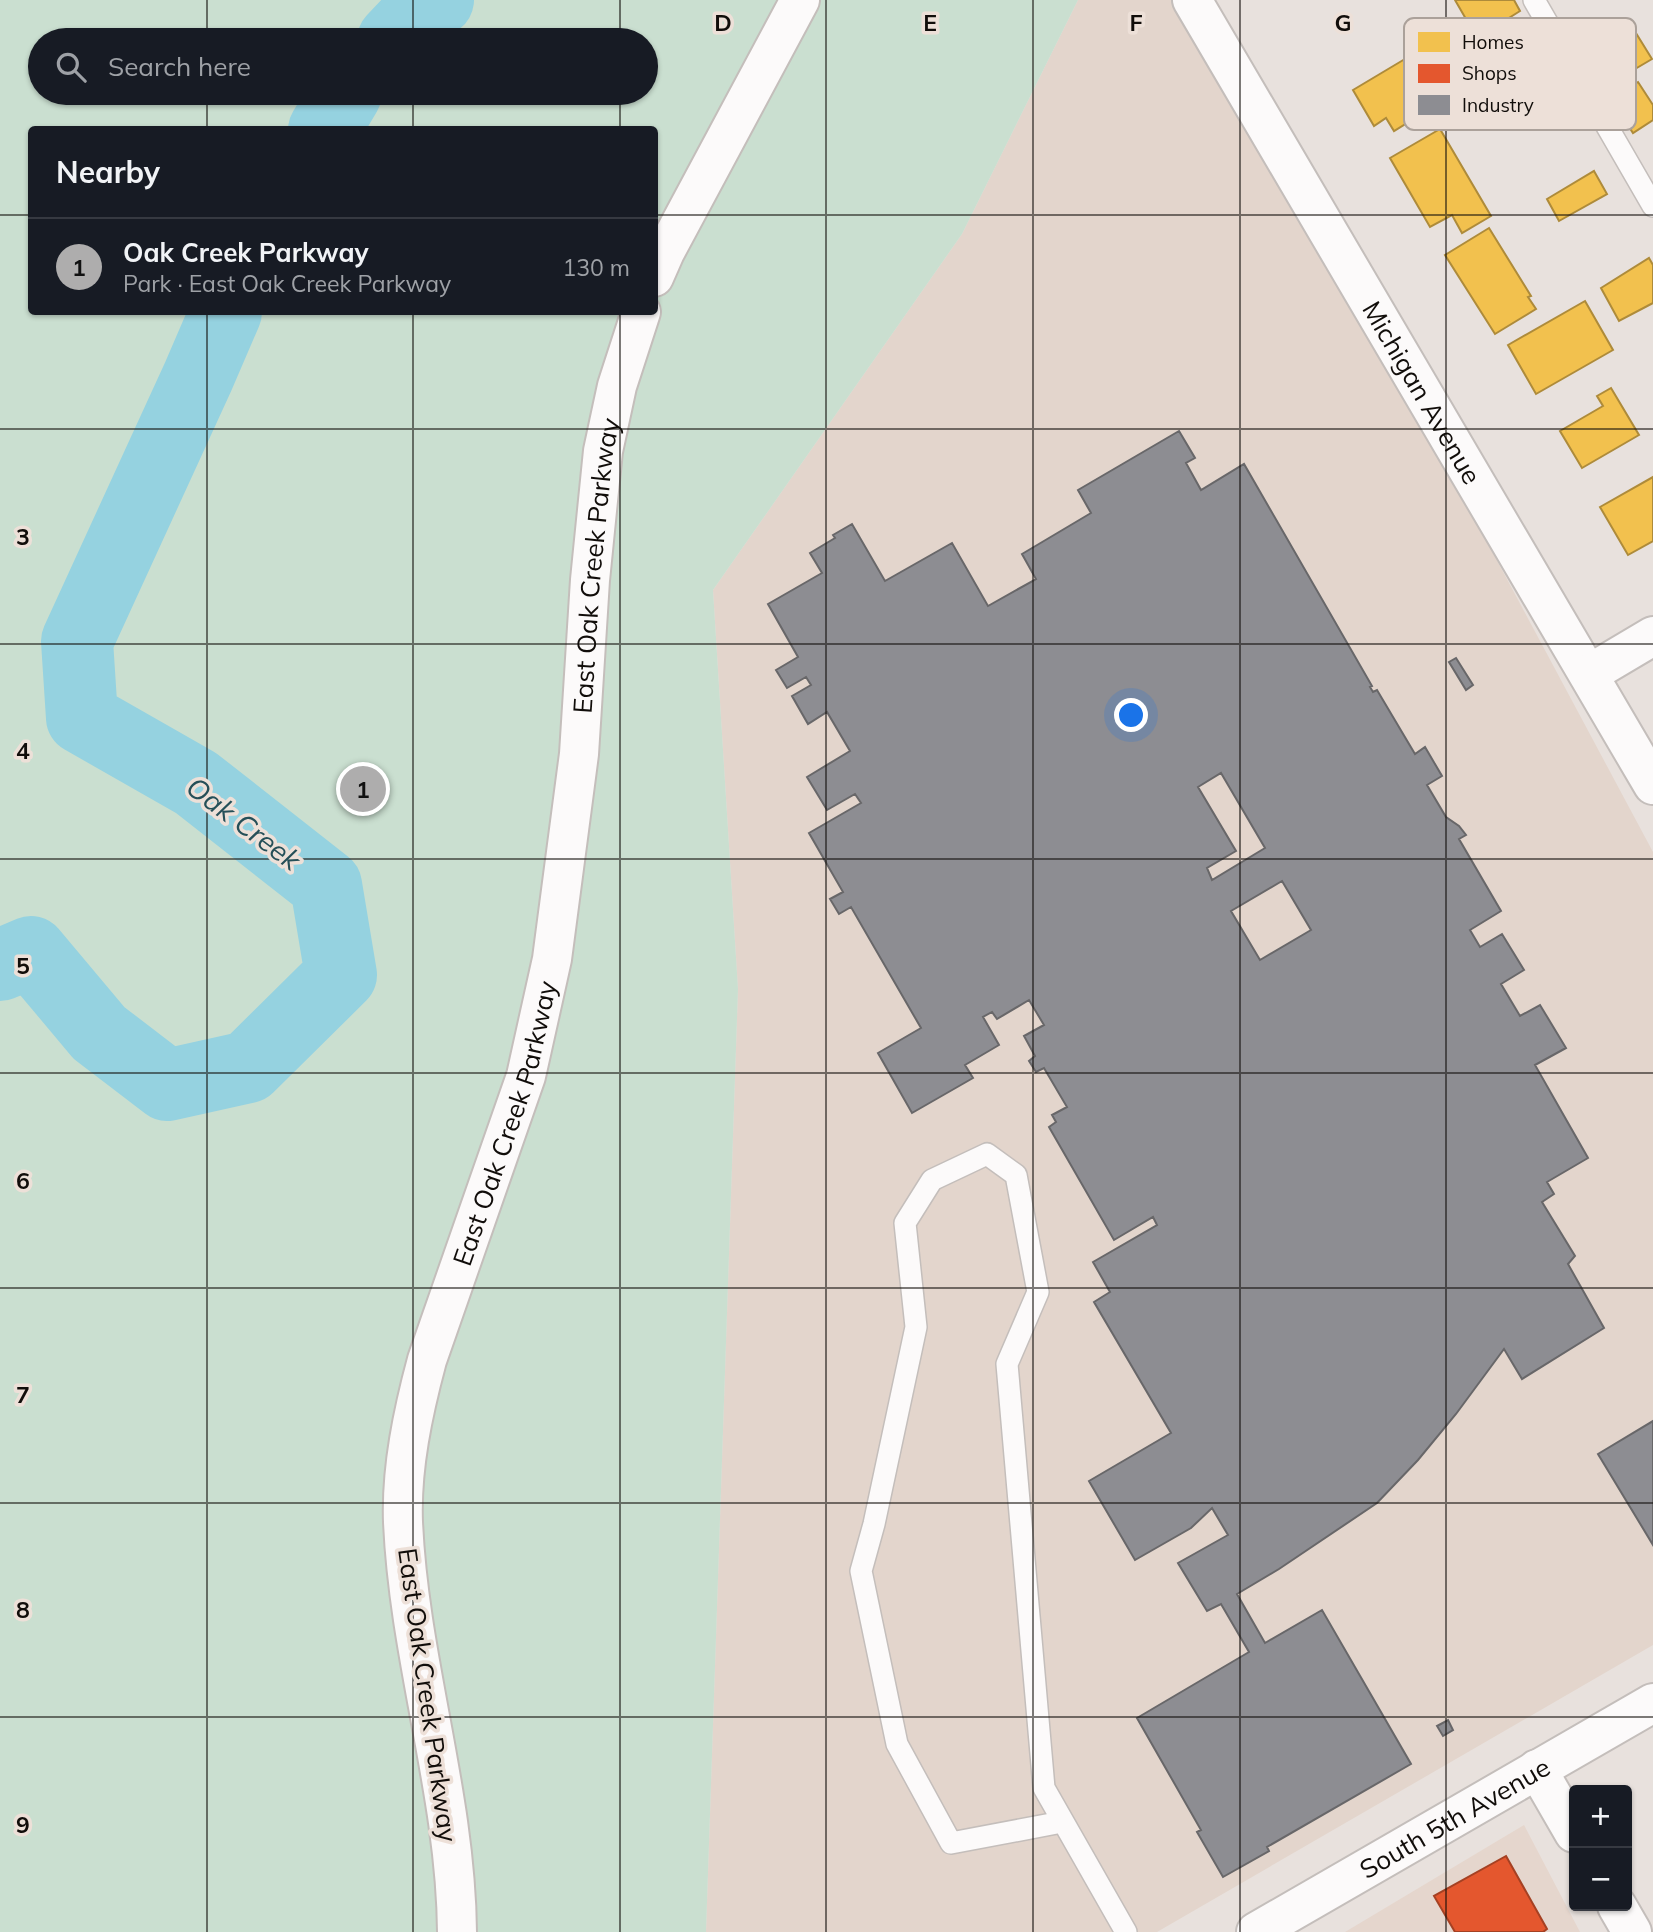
<!DOCTYPE html>
<meta charset="utf-8">
<style>
:root{--surface:#171b24;--page:#20242c;--text:#f1f3f6;--muted:#9ea1a6;--line:#363941;--accent:#aeadad}
body{margin:0;font-family:Mulish,sans-serif;background:var(--page);color:var(--text)}
.controls{position:absolute;right:21px;bottom:21px;display:grid;overflow:hidden;border-radius:7px;box-shadow:0 2px 5px #0004}
.controls button{width:63px;height:63px;display:grid;place-items:center;padding:0;border:0;border-bottom:2px solid var(--line);background:var(--surface);color:var(--text);font:35px sans-serif}
.you{position:absolute;left:1132px;top:716px;width:24px;height:24px;margin:-18px;border:5px solid #fff;border-radius:50%;background:#1a73e8;box-shadow:0 0 0 10px #1a73e833}
.badge{display:grid;place-items:center;width:46px;height:46px;border-radius:50%;background:var(--accent);color:#111;font-size:23px;font-weight:700}
.pin{position:absolute;translate:-50% -50%;border:4px solid #fff;box-shadow:0 2px 7px #0006}
.list{margin:0;padding:0;list-style:none}
h2{display:flex;justify-content:space-between;align-items:center;height:91px;margin:0;padding:0 28px;font-size:30px}
h2 small{font-size:23px;font-weight:400;color:var(--muted)}
.list li{display:grid;grid-template-columns:46px 1fr auto;gap:21px;align-items:center;box-sizing:border-box;height:98px;padding:0 28px;border-top:2px solid var(--line)}
.list b{display:block;font-size:26px;white-space:nowrap}
.list p{margin:0;font-size:23px;white-space:nowrap;color:var(--muted)}
.list em{font-size:23px;font-style:normal;color:var(--muted)}
.icon{flex:none;width:38px;height:38px;fill:none;stroke:currentColor;stroke-width:2;stroke-linecap:round;stroke-linejoin:round}
.map{position:relative;flex:none;width:1653px;height:1932px;overflow:hidden}
.search{position:absolute;background:var(--surface);box-shadow:0 2px 5px #0004;left:28px;top:28px;width:630px;height:77px;display:flex;align-items:center;gap:18px;box-sizing:border-box;padding:0 24px;border-radius:38px;color:var(--muted);font-size:26px}
.panel{position:absolute;background:var(--surface);box-shadow:0 2px 5px #0004;left:28px;top:126px;width:630px;height:189px;border-radius:7px}
.map>svg:first-child{display:block}
</style>
<div class="map">
<svg width="1653" height="1932" viewBox="0 0 1653 1932">
<rect width="100%" height="100%" fill="#e8e1dd"/>
<path fill="#e5d6cd" d="M1524,1825L1580,1932H1345Z"/>
<path fill="#e3d5cc" d="M1078,0H1197L1653,852V1645L1157,1932H706L738,989L713,590L962,234Z"/>
<path fill="#cadfd0" fill-rule="evenodd" d="M0,0H1078L962,234L713,590L738,989L706,1932H0ZM40,40H646V93H40ZM32,130H654V312H32Z"/>
<g fill="#f2c14e" stroke="#ae8b3a" stroke-width="2">
<path d="M1455,0H1514L1520,11L1477,38Z"/>
<path d="M1631,25L1652,59L1613,82L1593,48Z"/>
<path d="M1420,50L1449,97L1394,131L1386,118L1374,126L1353,90Z"/>
<path d="M1638,82L1653,105V120L1633,133L1611,99Z"/>
<path d="M1440,129L1491,216L1462,233L1452,215L1430,227L1390,158Z"/>
<path d="M1594,171L1607,194L1559,221L1547,199Z"/>
<path d="M1489,228L1531,296L1528,297L1536,309L1495,334L1445,255Z"/>
<path d="M1649,258L1653,265V303L1619,321L1601,288Z"/>
<path d="M1585,301L1613,350L1536,394L1508,345Z"/>
<path d="M1611,388L1639,435L1582,468L1560,431L1603,406L1597,396Z"/>
<path d="M1653,477V541L1628,555L1600,507Z"/>
</g>
<path fill="#e4572e" stroke="#a54123" stroke-width="2" d="M1506,1856L1547,1929L1543,1932H1455L1434,1896Z"/>
<g fill="#8d8d92" stroke="#686769" stroke-width="2" fill-rule="evenodd">
<path d="M1179,431L1195,458L1186,463L1201,490L1244,464L1372,686L1370,687L1373,692L1377,690L1415,754L1425,747L1442,776L1427,785L1446,817L1459,826L1466,835L1459,839L1501,911L1470,930L1480,947L1502,934L1524,970L1501,984L1520,1016L1540,1005L1566,1048L1535,1065L1588,1158L1547,1182L1554,1194L1542,1202L1575,1256L1568,1264L1604,1328L1522,1379L1504,1349L1456,1414L1418,1460L1377,1503L1279,1569L1237,1594L1265,1643L1322,1610L1411,1764L1267,1847L1269,1851L1223,1877L1197,1832L1201,1830L1137,1718L1249,1652L1221,1604L1207,1611L1178,1563L1228,1535L1212,1508L1191,1528L1135,1560L1089,1481L1171,1433L1094,1302L1110,1292L1093,1262L1157,1225L1153,1217L1114,1240L1049,1127L1056,1122L1052,1115L1067,1107L1044,1068L1036,1072L1029,1061L1035,1056L1024,1036L1044,1025L1029,1000L997,1019L992,1012L983,1017L999,1045L965,1065L973,1078L912,1113L878,1053L921,1028L851,907L839,914L830,899L843,892L809,833L861,803L855,794L827,810L807,777L850,751L827,712L808,724L792,696L811,685L806,677L787,688L776,670L798,657L768,604L822,573L810,553L835,538L833,535L852,524L885,581L952,543L988,606L1036,579L1022,554L1091,513L1078,490ZM1221,773L1265,848L1212,880L1207,868L1236,851L1198,787ZM1282,881L1311,930L1260,960L1231,911Z"/>
<path d="M1456,658L1473,685L1466,690L1449,662Z"/>
<path d="M1653,1421V1545L1598,1454Z"/>
<path d="M1448,1720L1453,1730L1443,1736L1437,1726Z"/>
</g>
<g fill="none" stroke-linecap="round" stroke-linejoin="round">
<g stroke="#95d2e0" stroke-width="72">
<path d="M393,40L410,22L438,0"/>
<path d="M324,130L346,93"/>
<path d="M0,965L31,952L99,1033L167,1085L248,1067L341,975L326,885L196,783L82,718L77,641L198,377L226,312"/>
</g>
<defs>
<g id="service">
<path d="M1534,0L1653,206"/>
<path d="M1062,1822L951,1843L897,1744L861,1571L874,1524L916,1327L905,1223L932,1180L987,1154L1016,1175L1038,1292L1007,1364L1044,1788L1126,1932"/>
</g>
<g id="minor">
<path id="s1" d="M1192,0L1653,785"/>
<path d="M654,277L665,252L800,0"/>
<path d="M1589,674L1653,636"/>
<path id="s2" d="M457,1932C456,1794 409,1660 403,1522C401,1468 413,1412 427,1360L526,1076L552,959L579,754L590,580L603,451L617,386L641,312"/>
</g>
<g id="tertiary">
<path d="M1537,1769L1574,1833"/>
<path d="M1617,1906L1632,1932"/>
<path id="s3" d="M1256,1932L1653,1703"/>
</g>
</defs>
<use href="#service" stroke="#c4bebb" stroke-width="24"/>
<use href="#minor" stroke="#c4bebb" stroke-width="42"/>
<use href="#tertiary" stroke="#c4bebb" stroke-width="42"/>
<use href="#service" stroke="#fcfafa" stroke-width="21"/>
<use href="#minor" stroke="#fcfafa" stroke-width="38"/>
<use href="#tertiary" stroke="#fcfafa" stroke-width="38"/>
</g>
<path fill="none" stroke="#110d0a" stroke-width="2" stroke-opacity="0.55" d="M207,0V40M413,0V40M620,0V40M826,0V1932M1033,0V1932M1240,0V1932M1446,0V1932M207,93V130M413,93V130M620,93V130M0,215H32M654,215H1653M207,312V1932M413,312V1932M620,312V1932M0,429H1653M0,644H1653M0,859H1653M0,1073H1653M0,1288H1653M0,1503H1653M0,1717H1653"/>
<g text-anchor="middle" dominant-baseline="central" stroke-width="7" stroke-linejoin="round" paint-order="stroke">
<g font-size="26" fill="#110d0a" stroke="#ede0d8">
<text stroke="none"><textPath href="#s1" startOffset="455">Michigan Avenue</textPath></text>
<text stroke="none"><textPath href="#s2" startOffset="1395">East Oak Creek Parkway</textPath></text>
<text stroke="none"><textPath href="#s2" startOffset="828">East Oak Creek Parkway</textPath></text>
<text transform="translate(428 1695) rotate(82)">East Oak Creek Parkway</text>
<text stroke="none"><textPath href="#s3" startOffset="229">South 5th Avenue</textPath></text>
</g>
<g font-size="28" font-style="italic" fill="#254f58" stroke="#ede0d8">
<text transform="translate(244 823) rotate(37)">Oak Creek</text>
</g>
</g>
<rect x="1404" y="18" width="232" height="112" rx="10" fill="#ede0d8" stroke="#aba19a" stroke-width="2"/>
<rect x="1418" y="32" width="32" height="20" fill="#f2c14e"/>
<rect x="1418" y="64" width="32" height="19" fill="#e4572e"/>
<rect x="1418" y="95" width="32" height="20" fill="#8d8d92"/>
<g font-size="19" fill="#110d0a">
<text x="1462" y="49">Homes</text>
<text x="1462" y="80">Shops</text>
<text x="1462" y="112">Industry</text>
</g>
<g font-size="23" text-anchor="middle" font-weight="bold" fill="#110d0a" stroke="#ede0d8" stroke-width="7" stroke-linejoin="round" paint-order="stroke">
<text x="723" y="31">D</text>
<text x="930" y="31">E</text>
<text x="1136" y="31">F</text>
<text x="1343" y="31">G</text>
<text x="23" y="545">3</text>
<text x="23" y="759">4</text>
<text x="23" y="974">5</text>
<text x="23" y="1189">6</text>
<text x="23" y="1403">7</text>
<text x="23" y="1618">8</text>
<text x="23" y="1833">9</text>
</g>
</svg>
<div class="controls">
<button>+</button>
<button>−</button>
</div>
<div class="you"></div>
<div class="pin badge" style="left:363px;top:789px">1</div>
<div class="search"><svg class="icon" aria-label="search" viewBox="0 0 24 24"><circle cx="10" cy="10" r="6"/><path d="M15 15l6 6"/></svg>Search here</div>
<section class="panel">
<h2>Nearby<small></small></h2>
<ul class="list">
<li><span class="badge">1</span><div><b>Oak Creek Parkway</b><p>Park · East Oak Creek Parkway</p></div><em>130 m</em></li>
</ul>
</section>
</div>
